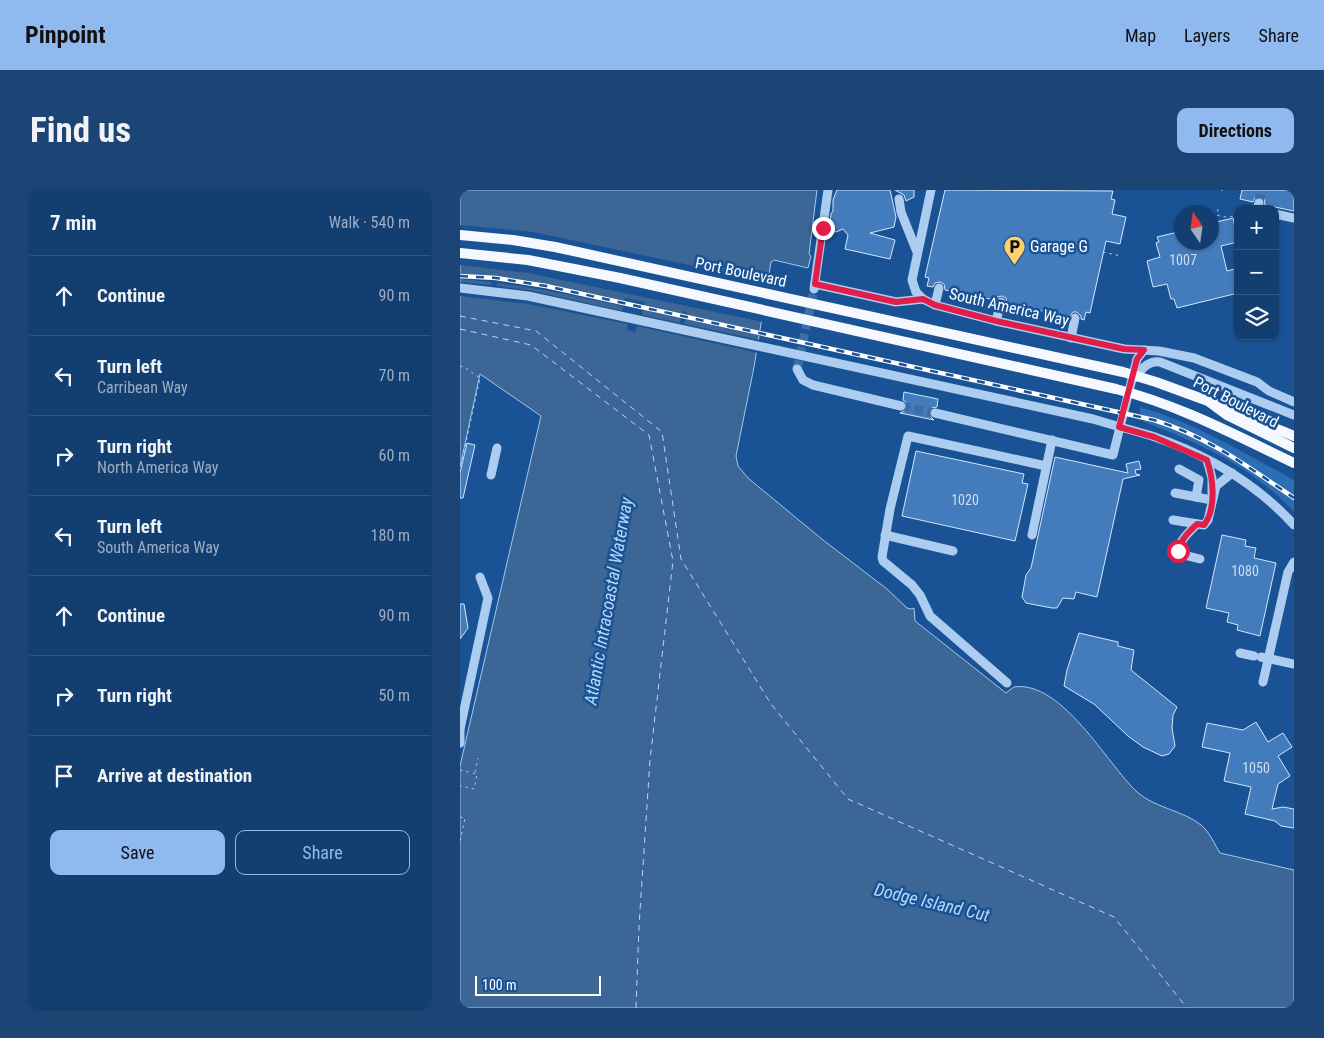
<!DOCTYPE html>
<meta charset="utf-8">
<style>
:root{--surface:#133e70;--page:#1c4575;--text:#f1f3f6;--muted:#9daec3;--line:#325783;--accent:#90b9f0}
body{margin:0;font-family:"Roboto Condensed",sans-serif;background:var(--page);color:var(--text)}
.controls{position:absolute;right:15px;top:15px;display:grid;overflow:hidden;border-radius:10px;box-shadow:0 1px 4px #0004}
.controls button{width:45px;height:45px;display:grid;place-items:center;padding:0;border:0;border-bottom:1px solid var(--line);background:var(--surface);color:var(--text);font:25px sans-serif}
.compass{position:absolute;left:714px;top:15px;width:45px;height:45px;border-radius:50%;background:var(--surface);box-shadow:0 1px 4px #0004;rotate:347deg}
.scale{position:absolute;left:15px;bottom:12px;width:126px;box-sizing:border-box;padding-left:5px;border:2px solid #fff;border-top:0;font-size:14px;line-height:18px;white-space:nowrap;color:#fff;-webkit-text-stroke:4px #195395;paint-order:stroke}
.stop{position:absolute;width:15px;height:15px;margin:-11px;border:4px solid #e11d48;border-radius:50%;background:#fff}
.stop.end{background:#e11d48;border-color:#fff;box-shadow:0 1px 5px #0008}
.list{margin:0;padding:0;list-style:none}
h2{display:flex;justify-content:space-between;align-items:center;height:65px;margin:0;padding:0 20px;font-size:21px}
h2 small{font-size:16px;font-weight:400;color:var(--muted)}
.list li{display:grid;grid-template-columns:32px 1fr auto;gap:15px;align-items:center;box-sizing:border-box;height:80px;padding:0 20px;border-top:1px solid var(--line)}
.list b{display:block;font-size:19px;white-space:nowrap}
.list p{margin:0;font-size:16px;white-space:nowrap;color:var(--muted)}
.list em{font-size:16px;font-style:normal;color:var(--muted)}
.actions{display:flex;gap:10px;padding:15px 20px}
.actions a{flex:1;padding:11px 0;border:1px solid var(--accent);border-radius:10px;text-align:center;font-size:18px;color:var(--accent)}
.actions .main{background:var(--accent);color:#111}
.icon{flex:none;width:28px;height:28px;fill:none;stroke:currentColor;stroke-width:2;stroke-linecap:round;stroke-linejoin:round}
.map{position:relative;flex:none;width:834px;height:818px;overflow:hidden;border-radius:10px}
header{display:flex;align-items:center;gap:30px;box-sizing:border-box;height:70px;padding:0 25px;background:var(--accent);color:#111}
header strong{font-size:24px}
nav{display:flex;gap:28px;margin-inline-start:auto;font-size:18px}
.intro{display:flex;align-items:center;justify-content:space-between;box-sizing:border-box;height:120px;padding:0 30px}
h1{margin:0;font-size:35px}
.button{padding:12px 22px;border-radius:10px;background:var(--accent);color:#111;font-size:18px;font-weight:700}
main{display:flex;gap:30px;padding:0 30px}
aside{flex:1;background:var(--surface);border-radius:10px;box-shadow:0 1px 4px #0004}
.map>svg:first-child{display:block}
</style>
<header>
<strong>Pinpoint</strong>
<nav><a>Map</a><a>Layers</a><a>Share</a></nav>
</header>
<div class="intro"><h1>Find us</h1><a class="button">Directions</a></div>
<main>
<aside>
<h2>7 min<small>Walk · 540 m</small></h2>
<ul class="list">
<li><svg class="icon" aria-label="ahead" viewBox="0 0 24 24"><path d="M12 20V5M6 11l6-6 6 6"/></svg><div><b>Continue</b></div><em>90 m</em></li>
<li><svg class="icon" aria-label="left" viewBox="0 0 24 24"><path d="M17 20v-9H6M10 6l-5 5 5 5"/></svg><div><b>Turn left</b><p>Carribean Way</p></div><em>70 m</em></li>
<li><svg class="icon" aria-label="right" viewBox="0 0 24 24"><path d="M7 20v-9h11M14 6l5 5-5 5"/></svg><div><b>Turn right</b><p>North America Way</p></div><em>60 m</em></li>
<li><svg class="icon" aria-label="left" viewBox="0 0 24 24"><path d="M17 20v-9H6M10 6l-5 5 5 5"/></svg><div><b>Turn left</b><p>South America Way</p></div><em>180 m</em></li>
<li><svg class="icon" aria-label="ahead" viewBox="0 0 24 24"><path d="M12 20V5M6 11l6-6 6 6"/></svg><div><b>Continue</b></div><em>90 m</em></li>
<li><svg class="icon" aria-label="right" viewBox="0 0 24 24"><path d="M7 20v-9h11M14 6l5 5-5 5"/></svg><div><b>Turn right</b></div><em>50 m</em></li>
<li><svg class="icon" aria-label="arrive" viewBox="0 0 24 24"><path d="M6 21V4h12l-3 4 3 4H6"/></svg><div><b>Arrive at destination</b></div></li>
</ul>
<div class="actions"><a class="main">Save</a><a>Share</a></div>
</aside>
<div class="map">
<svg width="834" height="818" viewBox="0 0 834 818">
<rect width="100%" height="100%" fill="#195395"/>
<path fill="#2d6db4" d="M680,217C735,233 784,263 834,290V322C793,277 739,253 684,232L680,226Z"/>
<path fill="#3c6695" stroke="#9fc8f2" d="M0,0H357L349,64L351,66L348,78L314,70L311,72L294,177L276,266L278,276L288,288L363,350L427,399L447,418L451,419L454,418L455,431L546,503L554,497C602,490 647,574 677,602C695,618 722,620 741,635C749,641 755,655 760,663L834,680V818H0V576L81,226L20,184L0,277Z"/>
<g fill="#195395" fill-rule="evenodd">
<path d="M0,35L73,42L310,92L303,132L68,83L0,75Z"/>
<path d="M0,83L86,95L164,112L165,108L184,112V116L222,124L223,121L227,122V125L301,141V146L226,129L224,134L300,150L298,163L177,136L175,142L167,140L168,134L68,114L0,106V92L31,95V92L0,89ZM37,93L85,100L163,116L162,121L69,100L37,96ZM183,120L221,128L220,133L182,125Z"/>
</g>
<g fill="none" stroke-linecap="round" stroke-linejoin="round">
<g stroke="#b8d6f7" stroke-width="1" stroke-dasharray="6 5" stroke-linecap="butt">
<path d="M0,126L76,141L202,242L221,369L311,514L388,609L654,727L727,818"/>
<path d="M0,139L71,155L189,245L213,371L190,570L179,736L176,818"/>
</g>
</g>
<g fill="#427cbc" stroke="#d3e6fb">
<path d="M377,0H430L436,27L434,37L410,43L435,50L430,69L385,59L388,45L383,39L376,42L369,39L371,24L373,21V10Z"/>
<path d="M435,0H454V7L446,11L444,5Z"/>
<path d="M485,0L653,1L651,9L655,10L652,24L666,27L660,54L646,51L630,123L626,122L624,130L621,129V126L617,122H613L609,127L547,113L546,108L542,106L537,107L535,110L485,100L484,94L480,92L475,93L473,97L467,96L469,88L465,87Z"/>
<path d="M782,0H834V21L805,15L804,9L800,7L795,8L793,12L780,9Z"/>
<path d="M773,28L778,52L761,56L767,81L778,78V103L717,118L714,109H711L707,94L693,97L687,71L700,67L696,53L699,52L697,47L722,41V52H752V33Z"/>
<path d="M444,202L478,209L477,217L471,218L469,222V225L474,230L440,223L445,221L447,217L446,212L443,210Z"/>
<path d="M7,253L15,255L3,308H0V283Z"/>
<path d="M456,261L564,284L562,293L568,294L555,351L442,326Z"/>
<path d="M595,267L668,283L666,274L679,271L681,279L675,280L676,284L680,285L663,289L637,407L616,402L614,409L603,408L597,418H592L566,413L562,407L566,385L571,378Z"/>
<path d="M762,345L786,350L785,356L796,358L794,368L816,373L800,446L777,440L778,435L767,432L769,423L746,418Z"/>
<path d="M0,414H4L8,438L0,449Z"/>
<path d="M619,443L658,452V456L674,460L671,480L717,517L713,525L712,538L715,556L709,564L702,566L683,557L668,546L634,514L604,496L607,480Z"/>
<path d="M796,532L808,552L823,543L832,557L818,566L830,586L818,594L812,619L823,617L834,619V638L821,636L815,631L785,624L791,597L764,591L770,563L742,557L747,533L783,540Z"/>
</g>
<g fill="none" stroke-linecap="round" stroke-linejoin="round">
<g stroke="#3c6da5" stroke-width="9" stroke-dasharray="9 4.5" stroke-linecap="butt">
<path d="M799,13L801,0"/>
<path d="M337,179L354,100"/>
<path d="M441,216L475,223"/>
</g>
<g stroke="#accdf0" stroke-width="1" stroke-dasharray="2.5 4" stroke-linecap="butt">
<path d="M762,1V0"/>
<path d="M758,19L757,25L763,27L776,26L778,28"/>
<path d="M643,62L661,66"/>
<path d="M0,176L4,177L20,188L0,280"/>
<path d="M0,580L17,584L14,599L0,596"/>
<path d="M15,582L18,568"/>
<path d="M0,627L5,628L0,652"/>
</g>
<g stroke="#accdf0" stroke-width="9">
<path d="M471,0L452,90L456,102L463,109L475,115L536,131L664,159L699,161L734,168L797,192L809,201L834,212"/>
<path d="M439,9L441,22L457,62"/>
<path d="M797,19L799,13"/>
<path d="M815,24L834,28"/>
<path d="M355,94L436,112L463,109"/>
<path d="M0,98L68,106L633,229C652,235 672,240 692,246C745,264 796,293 834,335"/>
<path d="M354,99L368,0"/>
<path d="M475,115L479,98"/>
<path d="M536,131L541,112"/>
<path d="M611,148L615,128"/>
<path d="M337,179L343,190L353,195L441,216"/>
<path d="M673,189C681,181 687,170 700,172L834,225"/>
<path d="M475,223L653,265L677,169L684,160"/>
<path d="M747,270L752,288V303"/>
<path d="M719,279L739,290L736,307"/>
<path d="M31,285L37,258"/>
<path d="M715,303L752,310"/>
<path d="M713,330L744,335L748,330L756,296L772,283"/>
<path d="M737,334C729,342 720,350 718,361L720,364L740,369"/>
<path d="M425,345L493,361"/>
<path d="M572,345L592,250"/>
<path d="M780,463L794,466"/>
<path d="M801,467L834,474"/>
<path d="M803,492L828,382L834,372"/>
<path d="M547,493L470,426L460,405L452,395L423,371L422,367L430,319L448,246L586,276"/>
<path d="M0,539L28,408L20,387"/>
<path d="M0,541V553"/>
</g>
<g stroke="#f5f9ff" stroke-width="10">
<path d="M0,45L53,50L95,57L663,182L696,192L748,211L767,225L834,258"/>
<path d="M0,63L68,70L160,88L656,199C719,215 775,245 834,273"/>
<path d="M756,214L834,246"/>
</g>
<defs>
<path id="rail" d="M0,86L36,88L86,96L694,230C748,247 787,276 834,308"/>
</defs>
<use href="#rail" stroke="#fff" stroke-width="4.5"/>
<use href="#rail" stroke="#195395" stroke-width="2.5" stroke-dasharray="8" stroke-linecap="butt"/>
</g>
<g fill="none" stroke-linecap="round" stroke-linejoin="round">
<path stroke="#e11d48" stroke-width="6" d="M363,38L355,94L436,112L463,109L475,115L536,131L664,159L684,160L677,169L659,237L694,247L747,270C753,288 757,318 744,335L737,334C729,342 720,350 718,361"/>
</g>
<defs>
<symbol id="parking-pin" viewBox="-11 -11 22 30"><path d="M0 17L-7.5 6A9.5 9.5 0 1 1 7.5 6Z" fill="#ffd06b" stroke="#195395"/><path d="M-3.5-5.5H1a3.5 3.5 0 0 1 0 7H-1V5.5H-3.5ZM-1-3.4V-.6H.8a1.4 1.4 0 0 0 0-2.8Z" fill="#111"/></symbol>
</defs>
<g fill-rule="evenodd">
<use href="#parking-pin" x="542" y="44" width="25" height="34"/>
</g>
<g text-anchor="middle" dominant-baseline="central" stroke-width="5" stroke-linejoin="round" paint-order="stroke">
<g font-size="14" fill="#d0deee">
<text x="723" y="70">1007</text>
<text x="505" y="310">1020</text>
<text x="785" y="381">1080</text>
<text x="796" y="578">1050</text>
</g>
<g font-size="16" fill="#fff" stroke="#195395" text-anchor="start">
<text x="570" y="56">Garage G</text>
</g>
<g font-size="16" fill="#fff" stroke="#195395">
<text transform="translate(281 82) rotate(12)">Port Boulevard</text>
<text transform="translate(549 117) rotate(13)">South America Way</text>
<text transform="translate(776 212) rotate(27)">Port Boulevard</text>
</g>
<g font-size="18" font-style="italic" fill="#b8d6f7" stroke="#195395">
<text transform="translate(148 411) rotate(-80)">Atlantic Intracoastal Waterway</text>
<text transform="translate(472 712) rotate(13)">Dodge Island Cut</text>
</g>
</g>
</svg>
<div class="controls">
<button>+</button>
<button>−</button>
<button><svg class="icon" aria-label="layers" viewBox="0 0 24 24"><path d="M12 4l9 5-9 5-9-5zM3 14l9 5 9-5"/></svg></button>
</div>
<svg class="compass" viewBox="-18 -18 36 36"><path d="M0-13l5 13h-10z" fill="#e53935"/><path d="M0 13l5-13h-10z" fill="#9daec3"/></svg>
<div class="scale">100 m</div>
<div class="stop" style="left:718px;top:361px"></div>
<div class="stop end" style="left:363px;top:38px"></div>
</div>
</main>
